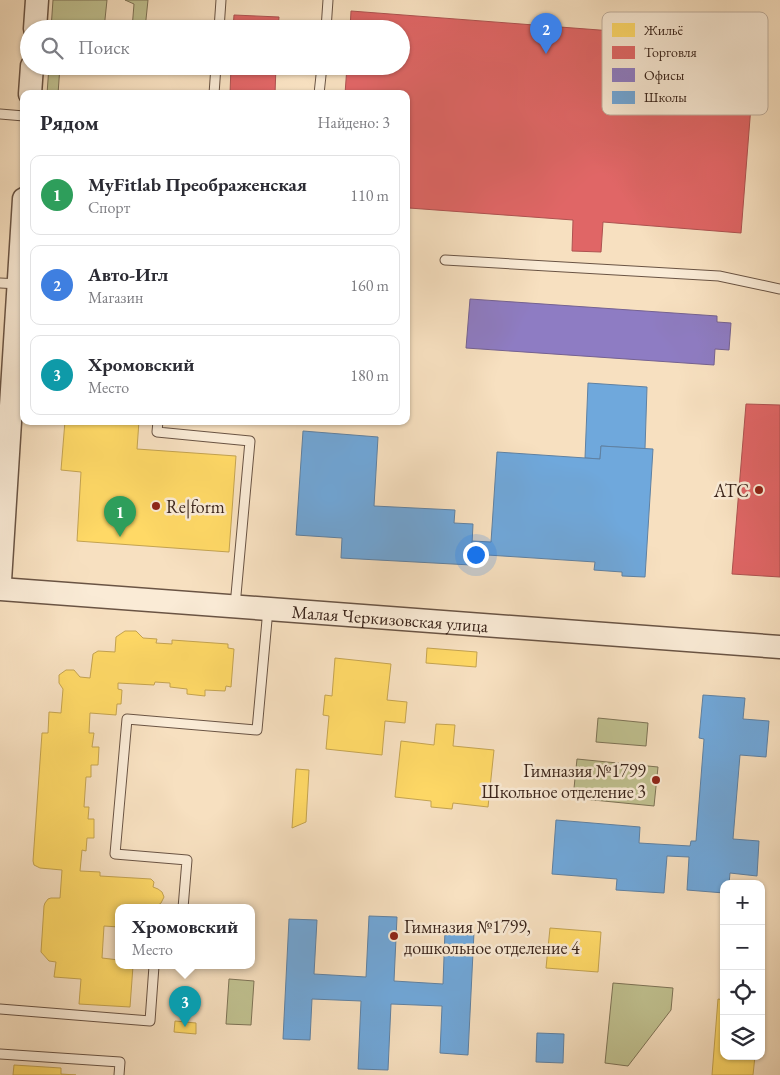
<!DOCTYPE html>
<html lang="ru">
<meta charset="utf-8">
<style>
:root{--surface:#fff;--page:#f2f2f3;--text:#2b2b33;--muted:#7c7c81;--line:#e1e1e2;--accent:#0b8043}
body{margin:0;font-family:"EB Garamond",serif;background:var(--page);color:var(--text)}
.controls{position:absolute;right:15px;bottom:15px;display:grid;overflow:hidden;border-radius:10px;box-shadow:0 1px 4px #0004}
.controls button{width:45px;height:45px;display:grid;place-items:center;padding:0;border:0;border-bottom:1px solid var(--line);background:var(--surface);color:var(--text);font:25px sans-serif}
.you{position:absolute;left:475px;top:554px;width:18px;height:18px;margin:-12px;border:4px solid #fff;border-radius:50%;background:#1a73e8;box-shadow:0 0 0 8px #1a73e833}
.badge{display:grid;place-items:center;width:32px;height:32px;border-radius:50%;background:var(--accent);color:#fff;font-size:16px;font-weight:700}
.pin{position:absolute;translate:-50% -41px;filter:drop-shadow(0 1px 2px #0008)}
.pin::after{content:'';position:absolute;top:26px;width:18px;height:15px;background:inherit;clip-path:polygon(0 0,100% 0,50% 100%)}
.popup{position:absolute;left:115px;top:904px;width:140px;height:65px;box-sizing:border-box;display:grid;place-content:center;border-radius:10px;background:var(--surface);filter:drop-shadow(0 1px 4px #0005);font-size:16px;white-space:nowrap;color:var(--muted)}
.popup b{font-size:19px;color:var(--text)}
.popup::after{content:'';position:absolute;left:50%;top:100%;margin-left:-10px;border:10px solid transparent;border-top-color:var(--surface)}
.list{margin:0;padding:0;list-style:none}
h2{display:flex;justify-content:space-between;align-items:center;height:65px;margin:0;padding:0 20px;font-size:21px}
h2 small{font-size:16px;font-weight:400;color:var(--muted)}
.list li{display:grid;grid-template-columns:32px 1fr auto;gap:15px;align-items:center;box-sizing:border-box;height:80px;margin:0 10px 10px;padding:0 10px;border:1px solid var(--line);border-radius:10px}
.list b{display:block;font-size:19px;white-space:nowrap}
.list p{margin:0;font-size:16px;white-space:nowrap;color:var(--muted)}
.list em{font-size:16px;font-style:normal;color:var(--muted)}
.icon{flex:none;width:28px;height:28px;fill:none;stroke:currentColor;stroke-width:2;stroke-linecap:round;stroke-linejoin:round}
.map{position:relative;flex:none;width:780px;height:1075px;overflow:hidden}
.search{position:absolute;background:var(--surface);box-shadow:0 1px 4px #0004;left:20px;top:20px;width:390px;height:55px;display:flex;align-items:center;gap:12px;box-sizing:border-box;padding:0 18px;border-radius:28px;color:var(--muted);font-size:19px}
.panel{position:absolute;background:var(--surface);box-shadow:0 1px 4px #0004;left:20px;top:90px;width:390px;height:335px;border-radius:10px}
.map>svg:first-child{display:block}
</style>
<div class="map">
<svg width="780" height="1075" viewBox="0 0 780 1075">
<rect width="100%" height="100%" fill="#f7e0c0"/>
<filter id="stains"><feTurbulence type="fractalNoise" baseFrequency=".004" numOctaves="4"/><feColorMatrix values="0 0 0 0 .2 0 0 0 0 .09 0 0 0 0 .02 0 0 0 .5 -.17"/></filter>
<radialGradient id="worn" r=".72"><stop offset=".6" stop-color="#630" stop-opacity="0"/><stop offset="1" stop-color="#630" stop-opacity=".3"/></radialGradient>
<g fill="#c0c190" stroke="#7e7356">
<path d="M53,0H107L104,29H51Z"/>
<path d="M125,0H148L145,29H132L134,4Z"/>
<path d="M49,66H60L58,94H47Z"/>
<path d="M598,718L648,723L646,746L596,742Z"/>
<path d="M577,759L658,767L654,806L573,798Z"/>
<path d="M229,979L254,981L251,1025L226,1024Z"/>
<path d="M613,983L673,988L671,1010L628,1066L605,1063Z"/>
</g>
<g fill="#ffd966" stroke="#c4a350">
<path d="M65,421H139L137,449L236,456L229,552L77,541L81,472L61,470Z"/>
<path d="M125,631H136L143,638L157,639L156,643L172,644V640L228,644V648L234,649L231,687L226,686L225,691L205,690V696L187,694V689L170,687V683L155,682L154,685L118,683V689L122,690L121,704H117L116,715L90,713L89,733H94L92,747H99L98,765H91V777H86L84,807H89L88,819H94V838H87L86,851L82,850L80,871L100,872V876L151,879L154,882L153,887L158,889L162,892L164,897L161,903L157,906L150,907V908H119V927L104,926L102,958L119,960V966H133L130,1007L79,1004L81,979L54,977L56,962L49,961L41,952L44,906L45,903L48,899L51,898H60L62,870L40,868L34,865L33,861L42,733H48L49,712L61,713L63,689L59,683V675L66,670H74L80,677L90,678L93,654L98,651L115,652L116,637Z"/>
<path d="M427,648L477,652L476,667L426,663Z"/>
<path d="M335,658L391,664L387,700L407,702L405,723L385,721L382,755L326,749L329,716L323,715L325,695L332,696Z"/>
<path d="M436,724L455,725L453,746L494,750L488,807L453,803L452,809L431,807V801L395,797L401,741L434,745Z"/>
<path d="M296,769L309,770L306,822L292,828Z"/>
<path d="M550,928L601,932L598,972L546,968Z"/>
<path d="M718,999L724,1000V1056H755L753,1075H712Z"/>
<path d="M175,1021L196,1023V1034L174,1032Z"/>
<path d="M14,1065L61,1068V1074L76,1075H13Z"/>
</g>
<g fill="#e06666" stroke="#ae5250">
<path d="M351,11L756,42L741,233L603,222L601,252L572,251L573,220L409,208L406,240V94H345L347,66H401V29H350Z"/>
<path d="M234,15L279,17L278,29H233Z"/>
<path d="M231,66H276L275,94H230Z"/>
<path d="M746,404L780,405V577L732,574Z"/>
</g>
<path fill="#8e7cc3" stroke="#756291" d="M470,299L717,316V322L731,323L729,350L715,349L714,365L466,348Z"/>
<g fill="#6fa8dc" stroke="#5f81a2">
<path d="M588,383L647,387L645,449L601,446L600,459L585,458Z"/>
<path d="M303,431L378,437L374,506L455,510L454,523L473,524L471,565L341,558L342,538L296,535Z"/>
<path d="M601,446L653,449L645,577L622,576V572L594,570L595,562L472,554V541L491,542L497,452L600,459Z"/>
<path d="M703,695L745,698L743,719L769,721L766,757L740,755L733,839L759,841L757,876L730,873L729,884H724V893L687,890L689,857L667,856L664,893L616,890L617,879L552,874L556,820L640,827L639,843L690,846L691,841H696L704,739L699,738Z"/>
<path d="M369,916L397,917L394,981L443,984L445,930L474,932L468,1055L440,1053L442,1006L391,1004L388,1070L358,1069L361,1001L312,999L310,1040L283,1039L289,919L317,920L314,974L366,977Z"/>
<path d="M537,1033L564,1034L563,1063L536,1062Z"/>
</g>
<g fill="none" stroke-linecap="round" stroke-linejoin="round">
<defs>
<g id="service">
<path d="M219,29L221,0"/>
<path d="M326,29L328,0"/>
<path d="M214,94L216,66"/>
<path d="M319,94L322,66"/>
<path d="M0,114L24,116"/>
<path d="M445,260L719,276L780,289"/>
<path d="M0,283L19,284"/>
<path d="M158,421L157,432L250,441L235,606"/>
<path d="M183,908L187,860L115,854L127,719L257,730L268,609"/>
<path d="M0,1009L150,1021L154,966"/>
<path d="M0,1054L120,1062L119,1075"/>
</g>
<g id="tertiary">
<path d="M35,29L37,0"/>
<path d="M30,94L32,66"/>
<path d="M0,581L24,199"/>
<path id="s1" d="M0,589L780,647"/>
</g>
</defs>
<use href="#service" stroke="#6a5444" stroke-width="11"/>
<use href="#tertiary" stroke="#6a5444" stroke-width="25"/>
<use href="#service" stroke="#faebd6" stroke-width="9"/>
<use href="#tertiary" stroke="#faebd6" stroke-width="22"/>
</g>
<g fill="#8f2418" stroke="#faebd6" stroke-width="2">
<circle cx="759" cy="490" r="5"/>
<circle cx="156" cy="506" r="5"/>
<circle cx="656" cy="780" r="5"/>
<circle cx="394" cy="936" r="5"/>
</g>
<g text-anchor="middle" dominant-baseline="central" stroke-width="5" stroke-linejoin="round" paint-order="stroke">
<g font-size="18" fill="#3b251b" stroke="#faebd6" text-anchor="end">
<text x="749" y="490">АТС</text>
<text x="166" y="506" text-anchor="start">Re|form</text>
<text x="646" y="770">Гимназия №1799<tspan x="646" dy="21">Школьное отделение 3</tspan></text>
<text x="404" y="926" text-anchor="start">Гимназия №1799,<tspan x="404" dy="21">дошкольное отделение 4</tspan></text>
</g>
<g font-size="18" fill="#3b251b" stroke="#faebd6">
<text stroke="none"><textPath href="#s1" startOffset="391">Малая Черкизовская улица</textPath></text>
</g>
</g>
<rect x="602" y="12" width="166" height="103" rx="8" fill="#faebd6" stroke="#c1b09e" stroke-width="1"/>
<rect x="612" y="23" width="23" height="14" fill="#ffd966"/>
<rect x="612" y="46" width="23" height="13" fill="#e06666"/>
<rect x="612" y="68" width="23" height="14" fill="#8e7cc3"/>
<rect x="612" y="91" width="23" height="13" fill="#6fa8dc"/>
<g font-size="14" fill="#3b251b">
<text x="644" y="35">Жильё</text>
<text x="644" y="57">Торговля</text>
<text x="644" y="80">Офисы</text>
<text x="644" y="102">Школы</text>
</g>
<rect width="100%" height="100%" filter="url(#stains)"/>
<rect width="100%" height="100%" fill="url(#worn)"/>
</svg>
<div class="controls">
<button>+</button>
<button>−</button>
<button><svg class="icon" aria-label="locate" viewBox="0 0 24 24"><circle cx="12" cy="12" r="6"/><path d="M12 2v4M12 18v4M2 12h4M18 12h4"/></svg></button>
<button><svg class="icon" aria-label="layers" viewBox="0 0 24 24"><path d="M12 4l9 5-9 5-9-5zM3 14l9 5 9-5"/></svg></button>
</div>
<div class="you"></div>
<div class="pin badge" style="left:120px;top:537px;background:#2e9e5b">1</div>
<div class="pin badge" style="left:546px;top:54px;background:#3f7fe0">2</div>
<div class="pin badge" style="left:185px;top:1027px;background:#0f9aa8">3</div>
<div class="popup"><b>Хромовский</b>Место</div>
<div class="search"><svg class="icon" aria-label="search" viewBox="0 0 24 24"><circle cx="10" cy="10" r="6"/><path d="M15 15l6 6"/></svg>Поиск</div>
<section class="panel">
<h2>Рядом<small>Найдено: 3</small></h2>
<ul class="list">
<li><span class="badge" style="background:#2e9e5b">1</span><div><b>MyFitlab Преображенская</b><p>Спорт</p></div><em>110 m</em></li>
<li><span class="badge" style="background:#3f7fe0">2</span><div><b>Авто-Игл</b><p>Магазин</p></div><em>160 m</em></li>
<li><span class="badge" style="background:#0f9aa8">3</span><div><b>Хромовский</b><p>Место</p></div><em>180 m</em></li>
</ul>
</section>
</div>
